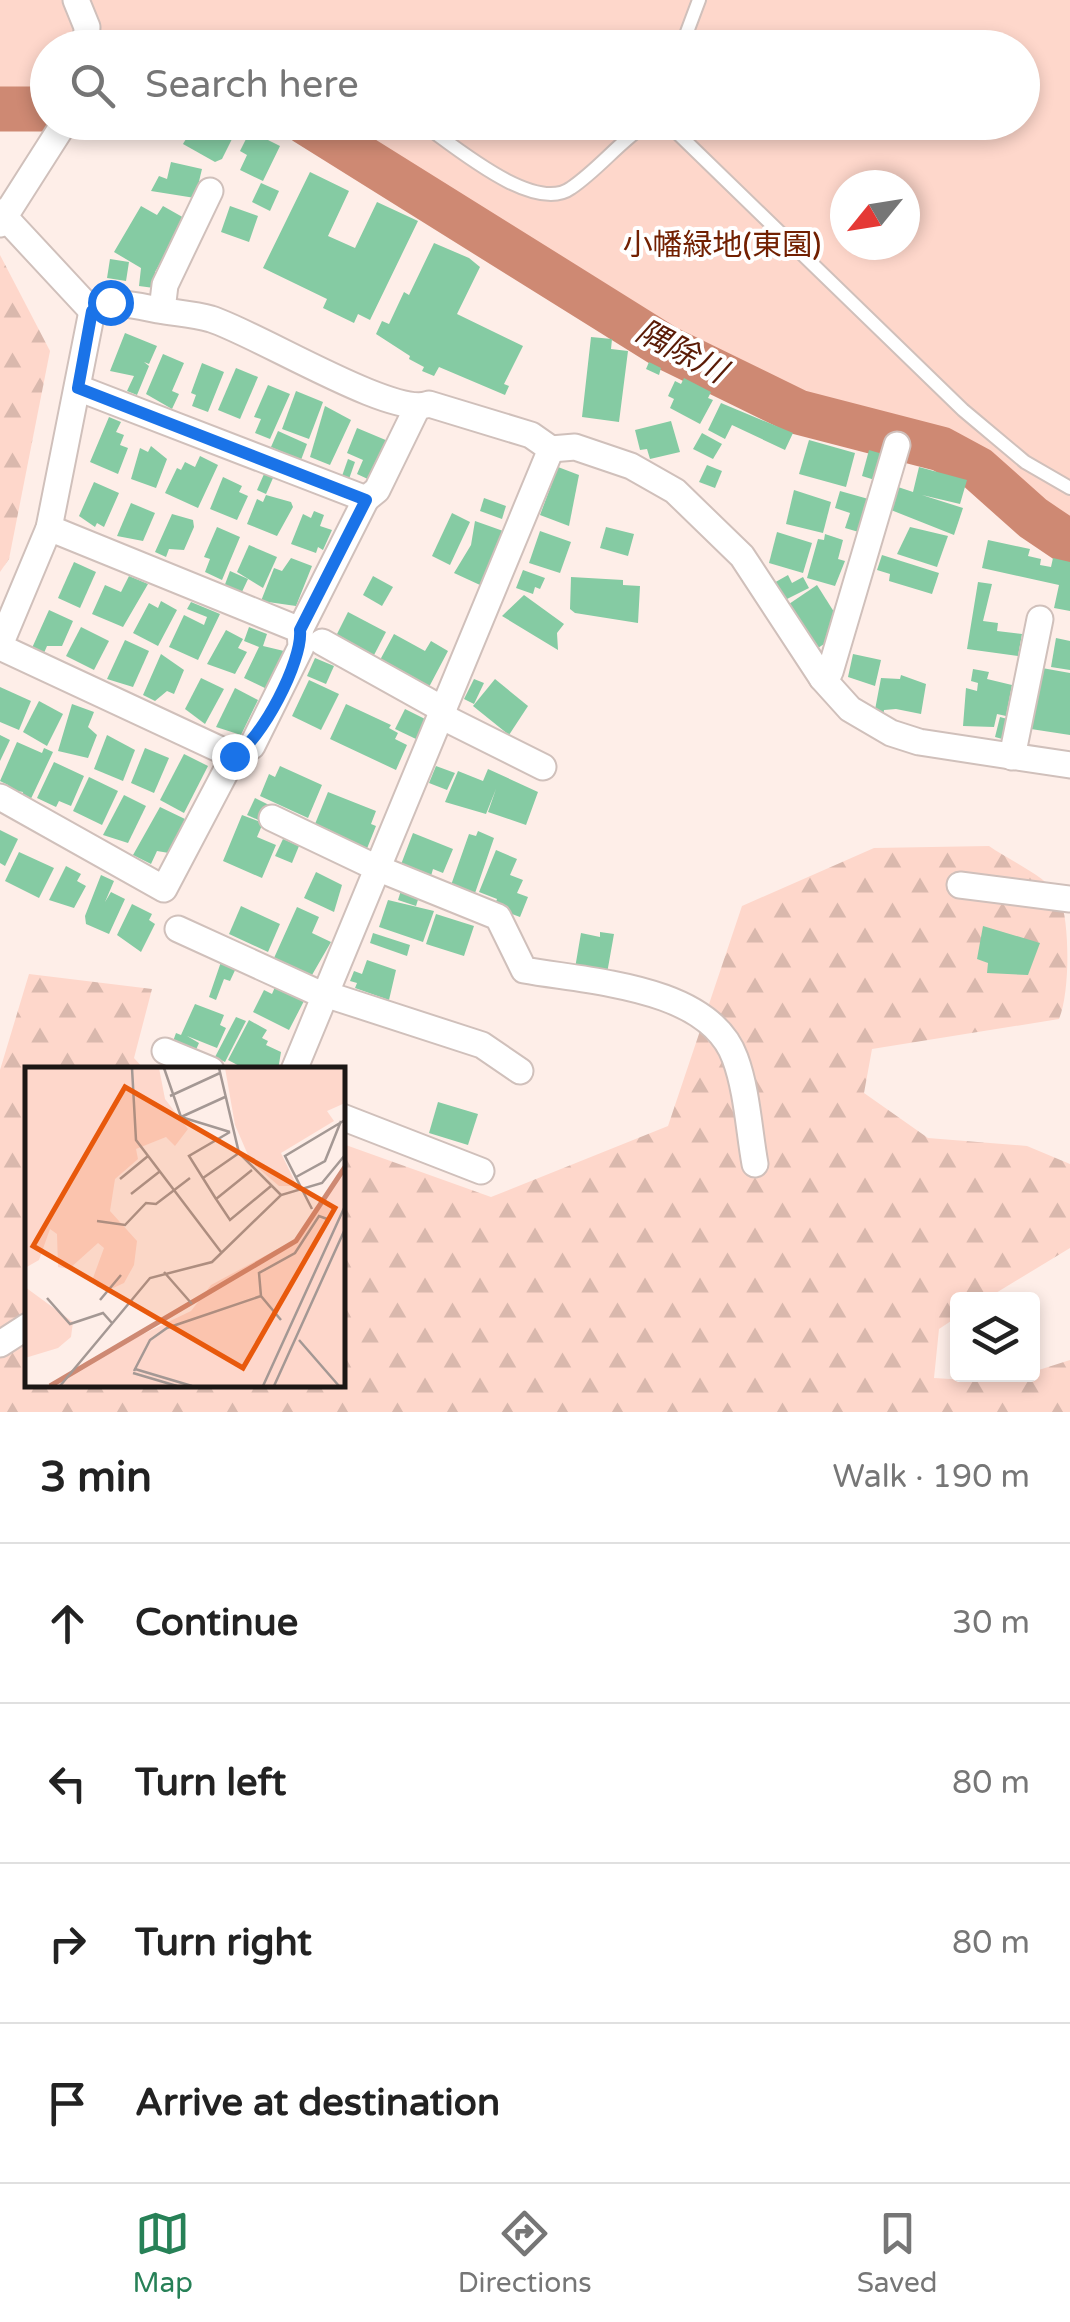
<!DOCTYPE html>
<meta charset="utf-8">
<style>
:root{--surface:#fff;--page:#f2f2f2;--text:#222;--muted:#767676;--line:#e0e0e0;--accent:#278157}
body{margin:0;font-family:"Varela Round","Noto Sans JP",sans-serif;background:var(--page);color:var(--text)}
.controls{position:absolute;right:30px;bottom:30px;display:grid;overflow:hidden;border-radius:10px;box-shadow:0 5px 15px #0003}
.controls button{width:90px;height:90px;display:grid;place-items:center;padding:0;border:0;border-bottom:2px solid var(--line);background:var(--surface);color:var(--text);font:50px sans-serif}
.compass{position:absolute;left:830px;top:170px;width:90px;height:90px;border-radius:50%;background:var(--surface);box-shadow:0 5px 15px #0003;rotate:240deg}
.stop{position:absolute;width:30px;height:30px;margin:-22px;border:8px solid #1a73e8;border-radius:50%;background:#fff}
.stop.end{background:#1a73e8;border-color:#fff;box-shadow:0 2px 10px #0008}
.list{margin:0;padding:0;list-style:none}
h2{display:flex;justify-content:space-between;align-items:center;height:130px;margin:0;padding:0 40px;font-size:42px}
h2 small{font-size:32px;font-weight:400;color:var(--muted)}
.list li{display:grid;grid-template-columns:65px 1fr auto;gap:30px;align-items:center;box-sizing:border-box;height:160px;padding:0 40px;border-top:2px solid var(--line)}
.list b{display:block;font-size:38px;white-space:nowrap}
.list em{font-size:32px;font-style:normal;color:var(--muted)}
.icon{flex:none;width:55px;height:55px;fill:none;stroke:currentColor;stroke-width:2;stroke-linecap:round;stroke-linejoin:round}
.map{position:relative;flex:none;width:1070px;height:1412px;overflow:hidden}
.search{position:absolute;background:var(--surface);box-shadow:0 5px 15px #0003;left:30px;right:30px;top:30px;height:110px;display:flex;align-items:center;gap:25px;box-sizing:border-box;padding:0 35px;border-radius:55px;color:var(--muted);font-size:38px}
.sheet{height:770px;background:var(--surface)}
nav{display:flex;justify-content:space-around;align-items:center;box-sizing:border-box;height:140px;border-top:2px solid var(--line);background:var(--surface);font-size:28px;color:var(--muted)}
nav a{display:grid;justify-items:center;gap:5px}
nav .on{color:var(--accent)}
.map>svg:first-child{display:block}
</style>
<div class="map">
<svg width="1070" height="1412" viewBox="0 0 1070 1412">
<defs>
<pattern id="forest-firs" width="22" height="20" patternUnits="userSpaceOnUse" patternTransform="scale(2.5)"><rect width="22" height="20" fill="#fed7cb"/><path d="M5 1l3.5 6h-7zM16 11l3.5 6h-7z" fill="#d9b8ad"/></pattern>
</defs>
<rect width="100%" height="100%" fill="#feeee8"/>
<g fill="url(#forest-firs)">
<path d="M0,255L50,351L9,559L0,572Z"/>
<path d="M989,846C1009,860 1047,877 1060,897C1070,925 1070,992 1059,1019L872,1049L864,1093L928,1138L1027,1146L1070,1164V1248L986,1299L958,1300L957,1317L939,1329L934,1378L1001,1382L1070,1360V1412H0V1070L29,974L152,989L134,1058L144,1069L28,1070V1384H342L343,1144L491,1197L668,1126L742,906L874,848Z"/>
</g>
<path fill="#fed7cb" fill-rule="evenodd" d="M0,0H1070V535L935,425L891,439L841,438L748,400L628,333L294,123L1022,122V48H48L47,97L0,96ZM845,185H905V245H845Z"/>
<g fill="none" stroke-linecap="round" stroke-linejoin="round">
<g stroke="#ce8973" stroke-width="45">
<path d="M0,109H48"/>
<path d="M305,122L667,348L798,412L941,449L978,469L1033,518L1070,543"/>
</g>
</g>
<g fill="#85cba3">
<path d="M196,122H211L234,135L222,159L215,162L183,144Z"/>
<path d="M250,131L280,146L263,181L240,170L247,155L240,151Z"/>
<path d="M171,162L202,169L195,198L151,191L159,176L167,179Z"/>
<path d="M310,172L349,191L328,236L355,248L377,202L418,221L370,320L358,314L354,323L323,308L327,299L263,268Z"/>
<path d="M261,183L279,191L270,211L252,202Z"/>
<path d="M141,206L157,215L163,206L186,219L155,272L160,274L154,288L139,286L141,268L114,252Z"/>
<path d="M230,206L258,216L249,242L221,232Z"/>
<path d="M434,243L469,258L480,267L457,314L523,346L504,384L509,386L505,395L439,367L434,376L422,371L424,367L409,359L410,356L376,334L382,321L389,324L404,292L409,295Z"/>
<path d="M110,259L129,262L126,281L107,278Z"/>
<path d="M125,333L157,346L149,364L144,362L149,366L137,395L127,391L134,376L110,371Z"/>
<path d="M591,337L612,339L611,349L628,351L619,422L582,417Z"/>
<path d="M163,354L184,363L172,391L179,394L172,409L146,394Z"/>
<path d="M649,362L661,368L659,375L646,369Z"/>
<path d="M202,363L224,372L208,412L192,406L196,395L191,393Z"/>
<path d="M236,368L258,377L240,419L218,410Z"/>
<path d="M684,378L711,392L708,398L713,400L700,424L670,408L674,399L668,396L675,381L681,384Z"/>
<path d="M268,385L290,394L270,439L255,433L261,419L254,417Z"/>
<path d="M296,391L323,402L309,439L282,429Z"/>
<path d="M721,403L793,433L785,450L732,425L725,439L708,430Z"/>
<path d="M325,406L351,420L330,465L310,457Z"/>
<path d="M109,417L121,422L116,432L124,435L120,445L128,448L118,474L90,462Z"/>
<path d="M671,421L680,452L650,459L647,449L640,450L635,430Z"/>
<path d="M357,428L388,441L372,481L357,474L363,460L347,453Z"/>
<path d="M278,431L307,444L301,460L271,447Z"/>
<path d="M702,433L722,444L713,459L693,449Z"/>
<path d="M809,440L855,453L846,487L799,474Z"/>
<path d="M151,446L167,459L156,488L131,479L140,448L148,452Z"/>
<path d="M869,450L886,455L878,481L862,476Z"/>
<path d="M200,456L218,465L198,508L165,493L177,468L181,470L185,462L195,467Z"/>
<path d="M348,459L355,462L349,479L342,476Z"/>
<path d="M707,465L722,471L715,488L699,482Z"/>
<path d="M558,467L579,475L569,526L540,515Z"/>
<path d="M919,467L967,480L960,504L922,495L963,508L954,535L891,510L898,487L913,492Z"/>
<path d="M264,474L273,478L266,494L257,490Z"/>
<path d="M223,477L242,486L239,492L248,496L237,520L210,509Z"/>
<path d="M94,482L119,493L104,527L97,523L95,527L79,516Z"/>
<path d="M794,490L831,502L823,533L786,524Z"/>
<path d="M840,491L872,500L862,533L845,528L850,513L835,508Z"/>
<path d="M266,495L291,502L293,507L277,536L247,524L257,499L263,502Z"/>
<path d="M484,498L506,506L502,519L480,511Z"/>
<path d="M131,503L155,513L143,541L117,536Z"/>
<path d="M314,511L324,515L320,526L332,530L323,550L318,547L316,553L291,544L303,514L311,518Z"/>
<path d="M452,513L470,522L450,565L432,556Z"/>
<path d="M172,514L193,520L194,527L184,550L169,549L166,557L155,552Z"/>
<path d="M475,521L506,532L480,585L454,573L471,545Z"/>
<path d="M217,527L240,537L222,580L205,572L210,559L204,557Z"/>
<path d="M606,527L634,534L628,556L600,548Z"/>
<path d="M910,527L948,536L937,567L897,554Z"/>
<path d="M540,531L571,542L560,573L529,563Z"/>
<path d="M777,532L812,543L803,573L769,563Z"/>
<path d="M825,534L843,540L838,559L845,561L835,586L807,578L818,539L824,540Z"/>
<path d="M988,540L1030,549L1028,556L1041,559L1040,565L1051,567L1053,558L1070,562V611L1054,608L1059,585L982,568Z"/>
<path d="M249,545L277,557L263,588L237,572Z"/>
<path d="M882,555L939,573L932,594L889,581L890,574L877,570Z"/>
<path d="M291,558L312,566L296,606L261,601L274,568L282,571Z"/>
<path d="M74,562L96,572L80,608L58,598Z"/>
<path d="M523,570L545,578L540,589L535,587L533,594L516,588Z"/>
<path d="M230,571L248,579L241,594L224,587Z"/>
<path d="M788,575L792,583L803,577L809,588L781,602L772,584Z"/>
<path d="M129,576L148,584L123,627L92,614L105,585L121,592Z"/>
<path d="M373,576L393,587L382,606L363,595Z"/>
<path d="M571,577L623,580V585L640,586L638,623L575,613L570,609Z"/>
<path d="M978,582L992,584L983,621L998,623L997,631L1022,634L1018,656L967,649Z"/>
<path d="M817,585L841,623L833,638L818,648L789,604Z"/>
<path d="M524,595L564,624L557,633L558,650L502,616Z"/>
<path d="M161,601L177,610L158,646L133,633L149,603L158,608Z"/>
<path d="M191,602L220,614L198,660L169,647L184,615L204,625L207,617L187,609Z"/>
<path d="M49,610L73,621L62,646H47L44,653L32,648Z"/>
<path d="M348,612L386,632L373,657L335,638Z"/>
<path d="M81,627L109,641L94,670L66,656Z"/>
<path d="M249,627L267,634L263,646L284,651L269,690L244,678L259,647L244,641Z"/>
<path d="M226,630L243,639L238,648L247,652L235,674L207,664Z"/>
<path d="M394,634L425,651L431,641L448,651L429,687L380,660Z"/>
<path d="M1056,638L1070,641V670L1051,667Z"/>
<path d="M125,640L149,651L133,687L107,679Z"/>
<path d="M161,654L184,670L174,694L167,691L155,701L143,695Z"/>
<path d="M853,654L881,660L875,686L848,677Z"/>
<path d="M315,658L334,666L326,684L307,676Z"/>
<path d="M1042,668L1070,673V735L1031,729Z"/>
<path d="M973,669L989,672L987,679L1012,685L1006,716L997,714L994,727L963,726L966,688L977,691L978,683L971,681Z"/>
<path d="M901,675L926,684L921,714L896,709L884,710L883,717L874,715L881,678L900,679Z"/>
<path d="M201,678L224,689L205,724L185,709Z"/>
<path d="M474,679L484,683L474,704L464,699Z"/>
<path d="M495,679L528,706L509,735L473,706Z"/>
<path d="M309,680L339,694L321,730L292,716Z"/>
<path d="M0,687L31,701L19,730L0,722Z"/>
<path d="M235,688L258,700L241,735L216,727Z"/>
<path d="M39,701L63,714L47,746L23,732Z"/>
<path d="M72,704L94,712L88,727L97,735L88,758L58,751Z"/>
<path d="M346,704L391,725L389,728L398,733L395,739L407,745L396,770L330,739Z"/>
<path d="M405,709L425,719L416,739L395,729Z"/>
<path d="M1000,717L1011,720L1006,740L995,737Z"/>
<path d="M0,735L10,740L0,761Z"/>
<path d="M107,735L135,750L123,781L94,769Z"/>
<path d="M17,742L42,753L44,748L53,752L28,805L20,801L23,792L6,789L8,785L0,781Z"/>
<path d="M145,748L169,758L154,793L131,783Z"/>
<path d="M184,754L208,766L184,813L160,800Z"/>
<path d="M54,762L84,776L71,806L59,801L56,807L37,798Z"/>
<path d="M280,766L322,785L308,818L260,796L269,774L275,777Z"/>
<path d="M436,766L455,773L447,790L429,783Z"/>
<path d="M488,769L538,792L526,825L488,812L496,789L486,814L445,802L458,771L483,781Z"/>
<path d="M89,777L118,791L102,825L73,811Z"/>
<path d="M328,792L376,811L371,824L376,826L366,851L328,835L330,830L315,824Z"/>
<path d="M124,795L146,806L128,843L103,835Z"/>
<path d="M255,798L273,807L265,823L247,815Z"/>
<path d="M160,807L185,819L169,853L157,851L151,864L133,855Z"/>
<path d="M242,815L263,823L257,837L276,845L262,878L223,861Z"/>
<path d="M0,830L18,839L5,866L0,863Z"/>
<path d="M478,831L494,838L474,896L450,888L469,834L476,836Z"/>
<path d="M413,833L453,849L443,873L433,869L431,876L420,875L400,867Z"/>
<path d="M283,839L299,846L292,863L275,856Z"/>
<path d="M496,850L517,859L510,875L523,880L517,893L528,897L520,917L494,907L497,899L479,892Z"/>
<path d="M19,852L54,868L39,898L5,881Z"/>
<path d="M66,866L81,874L77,881L86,886L74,908L49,900Z"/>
<path d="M316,872L342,885L334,912L304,898Z"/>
<path d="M101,875L114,881L105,902L111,892L125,899L109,934L86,924L85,916Z"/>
<path d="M402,887L420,893L416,906L398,900Z"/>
<path d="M388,900L434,911L423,942L379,927Z"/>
<path d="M132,904L152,914L149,920L155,924L141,952L117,935Z"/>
<path d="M241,906L280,924L268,952L229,934Z"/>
<path d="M297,907L319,917L312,933L331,942L312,975L274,958Z"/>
<path d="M436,914L474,926L464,956L426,944Z"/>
<path d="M983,926L1040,943L1028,975L987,973L988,963L977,959Z"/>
<path d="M600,932L614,934L606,979L574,974L581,933L600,937Z"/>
<path d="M373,933L410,945L407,956L370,943Z"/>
<path d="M222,959L237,966L230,981L224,979L216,1000L209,997Z"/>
<path d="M367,960L396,970L389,1000L355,988L357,983L350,981L354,971L362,974Z"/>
<path d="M275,987L304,1001L289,1030L253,1012L264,990L272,994Z"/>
<path d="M195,1004L224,1015L220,1025L226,1028L217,1048L187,1036L199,1043L194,1054L172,1044L176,1033L181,1035Z"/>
<path d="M236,1017L246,1021L225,1062L215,1057Z"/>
<path d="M249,1020L267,1030L262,1038L268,1041L266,1045L281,1052L278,1070H247L228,1060Z"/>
<path d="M438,1102L478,1114L468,1145L429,1133Z"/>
</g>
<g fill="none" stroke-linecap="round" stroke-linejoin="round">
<defs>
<g id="service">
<path d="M681,48L699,0"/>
<path d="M420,122C452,144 534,215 571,188C599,169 620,141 649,122"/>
<path d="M666,122L963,410L1025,462L1070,488"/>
</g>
<g id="minor">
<path d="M76,0L87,27L86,48"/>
<path d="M0,212L92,311"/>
<path d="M0,224L65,122"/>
<path d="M162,310L165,285L210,191"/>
<path d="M92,311C115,299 133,305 158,310C175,313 194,314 211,319C258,334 393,418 429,404L531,435L551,449L575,447L631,466L675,491L742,556L822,678L850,709L891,733L919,742L1070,765"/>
<path d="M366,499L377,490L417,408"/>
<path d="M49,528L300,630L366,499L78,388"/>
<path d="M322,642L444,710"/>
<path d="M0,645L49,528L92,311"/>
<path d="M0,647L234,756"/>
<path d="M822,678L830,672L897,445"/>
<path d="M441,716L543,767"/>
<path d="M1012,757L1040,619"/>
<path d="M0,797L164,889L234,756L252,746L301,647L300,630"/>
<path d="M272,818L377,868L498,917L524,970C590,982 709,986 735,1058C747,1090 749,1131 755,1164"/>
<path d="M960,885L1070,899"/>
<path d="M178,929L327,997"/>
<path d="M328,995L482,1045L520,1071"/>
<path d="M165,1051L211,1070"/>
<path d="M294,1070L551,449"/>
<path d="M342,1117L481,1171"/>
<path d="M0,1344L28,1326"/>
</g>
</defs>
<use href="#service" stroke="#d0c0bb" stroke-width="16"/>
<use href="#minor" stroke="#d0c0bb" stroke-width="29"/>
<use href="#service" stroke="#fff" stroke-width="12"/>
<use href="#minor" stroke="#fff" stroke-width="25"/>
</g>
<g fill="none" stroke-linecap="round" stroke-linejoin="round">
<path stroke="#1a73e8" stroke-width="12" d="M110,302L92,311L78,388L366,500L300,630C303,661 261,741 234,756"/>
</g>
<g text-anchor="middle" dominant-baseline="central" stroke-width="8" stroke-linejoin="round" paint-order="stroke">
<g font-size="30" fill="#722001" stroke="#fff">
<text x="722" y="245">小幡緑地(東園)</text>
</g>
<g font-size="32" font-style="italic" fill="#5a1b06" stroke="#fff">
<text transform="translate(681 352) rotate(28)">隅除川</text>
</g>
</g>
<g transform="translate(25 1067)">
<rect width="320" height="320" fill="#feeee8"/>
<path d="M0,1H134L140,32L163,62L150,79L141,70L111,82L113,92L90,112L85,144L112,174L109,198L99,216L86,222L72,220L68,211L79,181L73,176L44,202L33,200L32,167L25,162L14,193L0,201ZM200,1H320V36L302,44L309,54L256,86L272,119H254L226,95L210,58ZM0,220L48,255L46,270L33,281L0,291Z" fill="#fed7cb"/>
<path d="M320,102V319H26L62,294L166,244L186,218L275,170Z" fill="#fed7cb"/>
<path fill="none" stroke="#ce8973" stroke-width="5" d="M25,319L271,174L320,100"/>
<path fill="none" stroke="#a49894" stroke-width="2.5" d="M107,1L111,73L196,185M139,1L156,50L205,65M194,1L214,86L256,128M145,29L195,6M156,50L200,30M227,103L191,132L205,153L246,119M271,110L300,94L316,54M178,111L214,86M95,112L123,89M106,127L134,105M191,132L164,89L205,65M287,142L260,89L320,53M72,154L100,158L121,136L131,137L165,111M139,205L167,237M22,231L45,257L78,246L87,256M75,233L96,208M256,253L236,229L234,206L270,186L294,149L305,153M274,273L314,319M110,302L167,319M109,304L125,273L142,261L236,229M108,306L152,319M35,319L125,211L187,195L256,128L297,116L320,88M238,319L320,139M249,319L320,162"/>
<path fill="#e8590c" fill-opacity="0.15" stroke="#e8590c" stroke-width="5" d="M100,20L310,141L218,301L8,179Z"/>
<rect width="320" height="320" fill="none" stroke="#1c1715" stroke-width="5"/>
</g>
</svg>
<div class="controls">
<button><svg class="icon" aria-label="layers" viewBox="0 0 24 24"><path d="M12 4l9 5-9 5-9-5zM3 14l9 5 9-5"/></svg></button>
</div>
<svg class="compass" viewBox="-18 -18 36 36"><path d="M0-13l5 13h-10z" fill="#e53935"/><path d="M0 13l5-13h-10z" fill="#767676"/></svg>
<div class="stop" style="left:110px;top:302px"></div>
<div class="stop end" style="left:234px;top:756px"></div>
<div class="search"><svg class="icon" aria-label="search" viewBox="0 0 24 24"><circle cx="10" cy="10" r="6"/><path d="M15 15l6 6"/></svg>Search here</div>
</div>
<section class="sheet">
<h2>3 min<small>Walk · 190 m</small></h2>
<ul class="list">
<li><svg class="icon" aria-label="ahead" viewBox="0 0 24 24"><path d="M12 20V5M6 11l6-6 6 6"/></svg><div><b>Continue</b></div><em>30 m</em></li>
<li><svg class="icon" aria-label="left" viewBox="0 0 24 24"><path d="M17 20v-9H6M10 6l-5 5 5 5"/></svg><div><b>Turn left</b></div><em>80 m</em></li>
<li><svg class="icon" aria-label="right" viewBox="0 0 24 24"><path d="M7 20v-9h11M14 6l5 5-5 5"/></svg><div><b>Turn right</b></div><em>80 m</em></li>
<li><svg class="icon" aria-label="arrive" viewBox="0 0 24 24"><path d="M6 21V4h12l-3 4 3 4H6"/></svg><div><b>Arrive at destination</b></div></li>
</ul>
</section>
<nav>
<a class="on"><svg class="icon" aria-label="map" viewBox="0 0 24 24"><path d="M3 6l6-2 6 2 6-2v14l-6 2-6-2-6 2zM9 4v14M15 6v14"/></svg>Map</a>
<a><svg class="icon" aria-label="directions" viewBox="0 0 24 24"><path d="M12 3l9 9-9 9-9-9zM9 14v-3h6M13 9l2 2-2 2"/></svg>Directions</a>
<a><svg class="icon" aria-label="saved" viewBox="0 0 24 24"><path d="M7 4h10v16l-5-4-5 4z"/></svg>Saved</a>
</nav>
